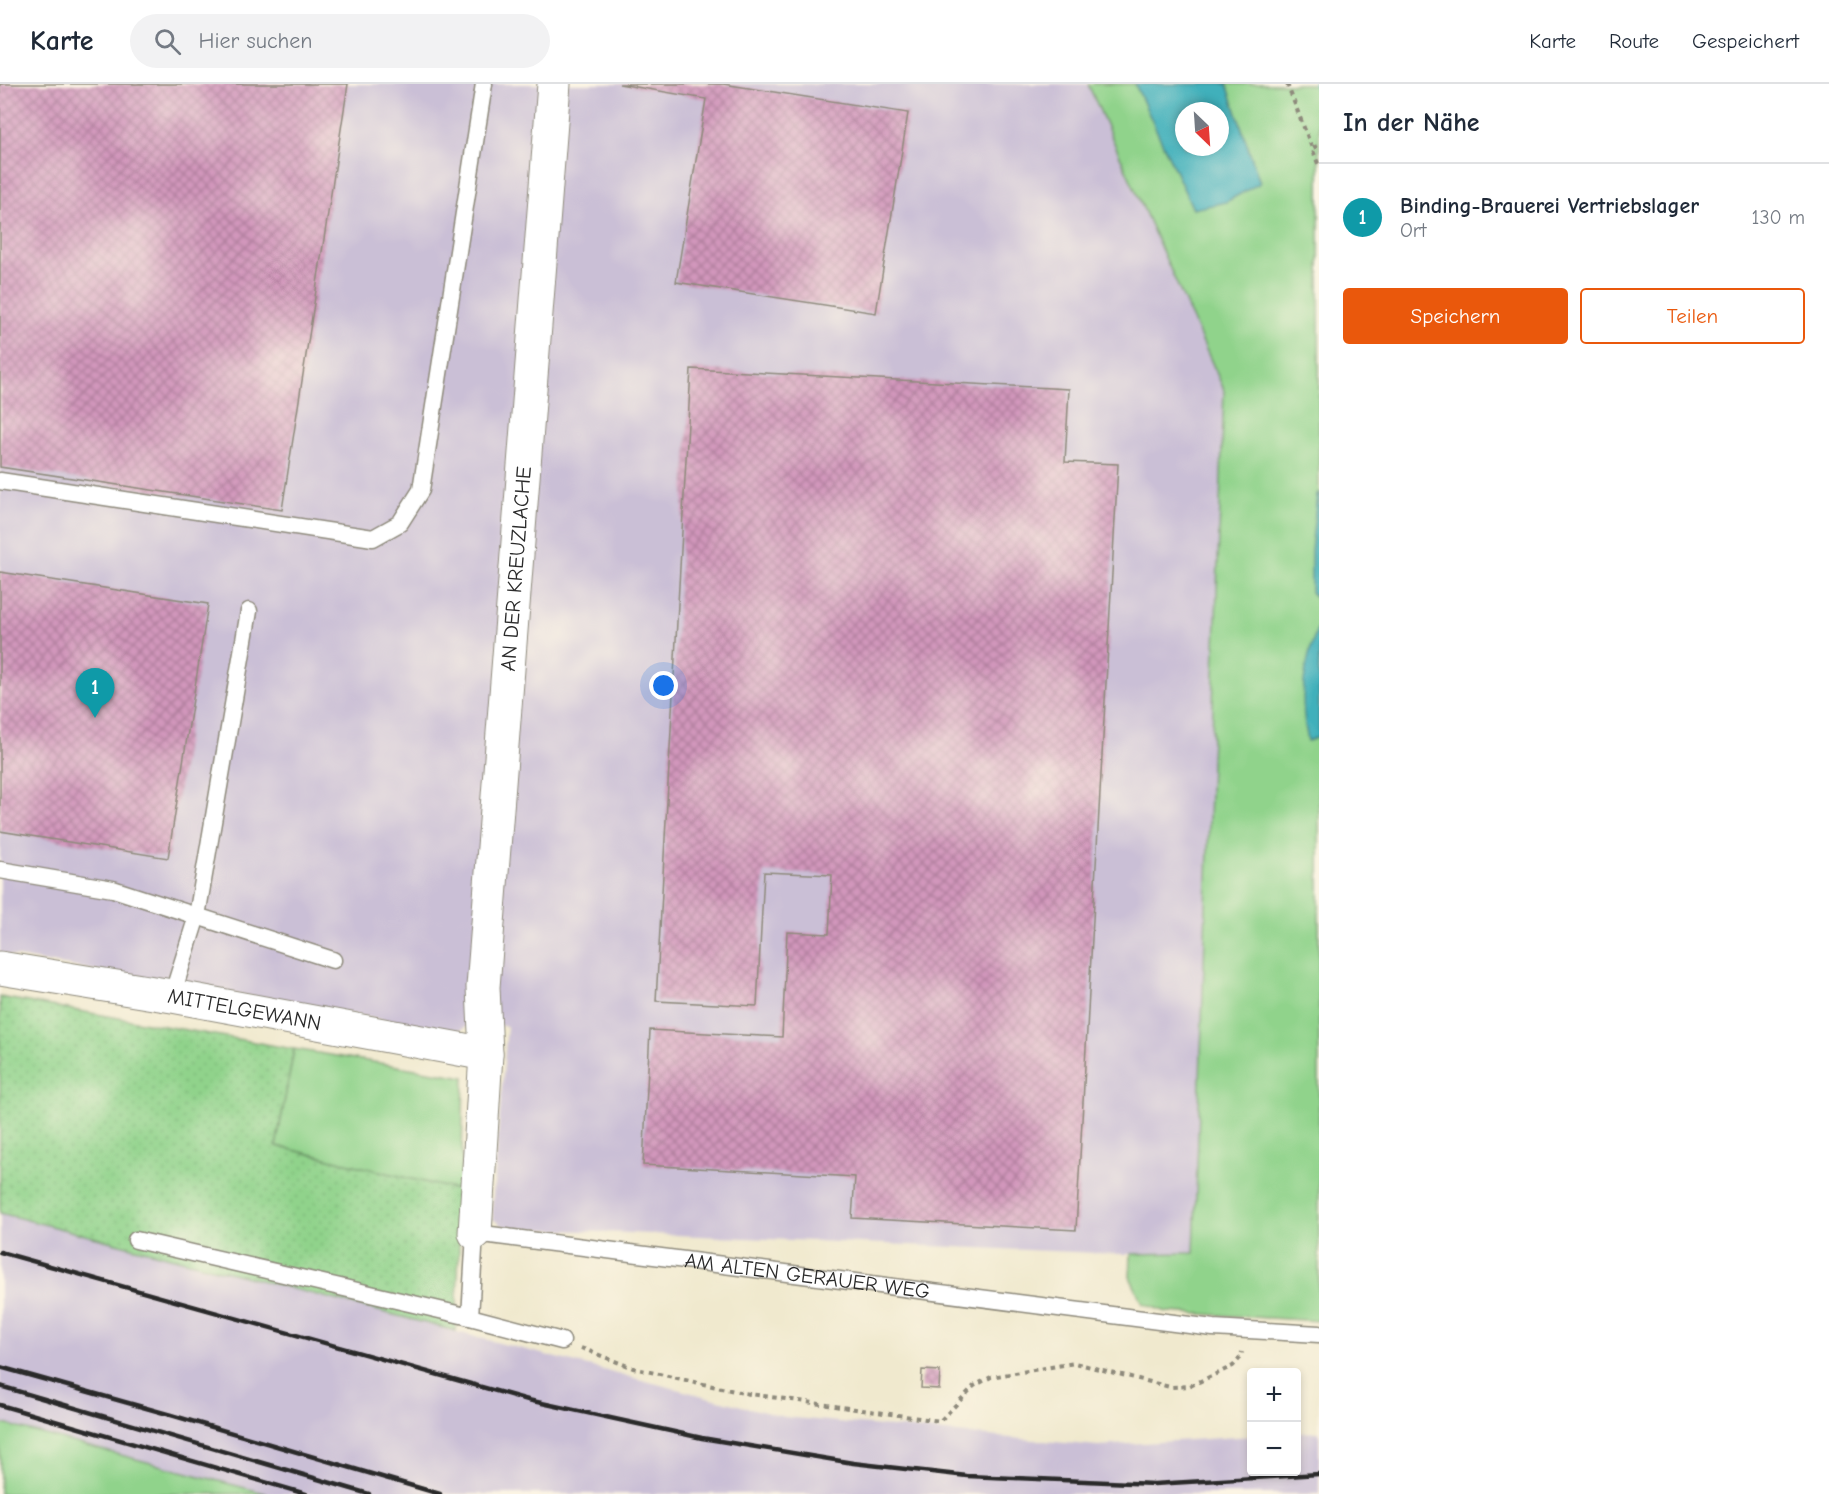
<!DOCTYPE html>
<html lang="de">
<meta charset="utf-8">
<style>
:root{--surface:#fff;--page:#f2f2f3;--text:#1f2937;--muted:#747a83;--line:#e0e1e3;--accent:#ea580c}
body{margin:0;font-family:"Comic Neue",sans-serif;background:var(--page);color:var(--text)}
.controls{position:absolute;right:18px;bottom:18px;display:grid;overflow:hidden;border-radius:6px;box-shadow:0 3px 9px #0003}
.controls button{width:54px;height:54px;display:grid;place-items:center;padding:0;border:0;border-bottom:2px solid var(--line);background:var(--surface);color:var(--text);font:30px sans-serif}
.compass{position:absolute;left:1175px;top:18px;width:54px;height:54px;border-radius:50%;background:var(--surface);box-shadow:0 3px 9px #0003;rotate:155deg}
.you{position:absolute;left:664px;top:602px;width:21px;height:21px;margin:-15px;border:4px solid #fff;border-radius:50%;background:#1a73e8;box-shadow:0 0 0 9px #1a73e833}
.badge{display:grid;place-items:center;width:39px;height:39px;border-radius:50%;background:var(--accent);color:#fff;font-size:20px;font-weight:700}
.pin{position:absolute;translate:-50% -50px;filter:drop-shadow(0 2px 3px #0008)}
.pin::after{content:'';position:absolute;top:32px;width:21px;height:18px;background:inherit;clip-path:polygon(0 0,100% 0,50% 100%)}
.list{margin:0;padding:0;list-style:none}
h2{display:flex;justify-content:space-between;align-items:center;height:78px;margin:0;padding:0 24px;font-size:26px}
h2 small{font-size:20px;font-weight:400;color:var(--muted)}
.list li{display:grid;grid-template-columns:39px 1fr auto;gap:18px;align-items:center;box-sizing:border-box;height:108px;padding:0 24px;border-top:2px solid var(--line)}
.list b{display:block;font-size:22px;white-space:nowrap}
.list p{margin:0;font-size:20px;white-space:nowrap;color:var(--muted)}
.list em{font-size:20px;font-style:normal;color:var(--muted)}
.actions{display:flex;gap:12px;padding:18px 24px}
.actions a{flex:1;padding:14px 0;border:2px solid var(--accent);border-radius:6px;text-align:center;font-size:21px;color:var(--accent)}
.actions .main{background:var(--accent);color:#fff}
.icon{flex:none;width:33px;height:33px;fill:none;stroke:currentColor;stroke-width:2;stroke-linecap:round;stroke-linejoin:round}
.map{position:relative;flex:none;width:1319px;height:1410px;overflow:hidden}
header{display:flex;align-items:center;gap:36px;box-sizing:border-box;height:84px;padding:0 30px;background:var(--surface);border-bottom:2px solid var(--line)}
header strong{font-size:28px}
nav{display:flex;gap:33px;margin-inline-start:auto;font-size:21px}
.search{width:420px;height:54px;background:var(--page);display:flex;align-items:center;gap:15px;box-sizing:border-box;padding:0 21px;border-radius:33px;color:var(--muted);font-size:22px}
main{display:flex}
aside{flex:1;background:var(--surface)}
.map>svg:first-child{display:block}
</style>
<header>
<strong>Karte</strong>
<div class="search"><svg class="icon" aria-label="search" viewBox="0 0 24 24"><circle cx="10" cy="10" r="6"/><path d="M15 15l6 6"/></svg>Hier suchen</div>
<nav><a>Karte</a><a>Route</a><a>Gespeichert</a></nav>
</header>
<main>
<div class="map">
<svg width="1319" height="1410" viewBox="0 0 1319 1410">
<defs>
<pattern id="garden-dots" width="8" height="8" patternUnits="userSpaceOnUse" patternTransform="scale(1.5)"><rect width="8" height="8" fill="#90d38b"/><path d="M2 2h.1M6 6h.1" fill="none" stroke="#7cb578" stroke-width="1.8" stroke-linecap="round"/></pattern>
<pattern id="building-cross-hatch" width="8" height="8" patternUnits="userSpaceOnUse" patternTransform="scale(1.5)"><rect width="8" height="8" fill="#d297bc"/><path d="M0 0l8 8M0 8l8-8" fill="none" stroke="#ab7b99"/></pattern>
</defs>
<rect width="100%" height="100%" fill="#fcf5e5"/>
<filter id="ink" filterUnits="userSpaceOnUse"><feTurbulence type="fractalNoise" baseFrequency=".0167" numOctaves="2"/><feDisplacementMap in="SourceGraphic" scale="12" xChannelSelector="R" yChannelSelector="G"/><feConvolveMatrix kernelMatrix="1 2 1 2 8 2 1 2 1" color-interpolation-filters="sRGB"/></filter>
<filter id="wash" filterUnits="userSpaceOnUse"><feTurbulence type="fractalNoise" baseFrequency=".008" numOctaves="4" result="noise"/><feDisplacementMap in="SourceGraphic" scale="24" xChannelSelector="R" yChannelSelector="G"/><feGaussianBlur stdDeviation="1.35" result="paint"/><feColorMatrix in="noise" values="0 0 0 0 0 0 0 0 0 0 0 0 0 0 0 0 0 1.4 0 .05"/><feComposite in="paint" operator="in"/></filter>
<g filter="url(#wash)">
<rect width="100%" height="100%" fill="#f0e9ce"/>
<g fill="#cabfd6">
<path d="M0,0H1088L1224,306L1194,1170H1119L511,1144L502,1142L493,1135L492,1124L507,942L469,940L461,946H441L0,870Z"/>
<path d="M0,1129L784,1333L1098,1362L1251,1352L1252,1388H1296L1297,1349L1319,1348V1410H176L0,1357Z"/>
</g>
<g fill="#90d38b" stroke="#5e7f5b" stroke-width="1.5">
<path d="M1088,0H1135L1193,125L1260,99L1227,0H1317L1319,4V1237L1167,1228L1143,1220L1130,1193L1131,1170L1194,1169L1224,306Z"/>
<path d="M294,965L464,993L461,1107L276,1062Z"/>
<path d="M0,1339L268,1410H0Z"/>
</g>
<path fill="url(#garden-dots)" stroke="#5e7f5b" stroke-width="1.5" d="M0,913L294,965L276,1062L461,1107L456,1247L0,1129Z"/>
<g fill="#40b0bb" stroke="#366e73" stroke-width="1.5" fill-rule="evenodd">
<path d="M1135,0H1227L1260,99L1226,118L1193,125ZM1184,27H1220V63H1184Z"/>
<path d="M1319,409V519L1311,508V467L1317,410Z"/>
<path d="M1319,539V653L1308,657C1298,615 1304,579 1319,539Z"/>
</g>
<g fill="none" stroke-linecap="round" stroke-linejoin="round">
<path stroke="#40b0bb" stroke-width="8" d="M1317,0L1319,4"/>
</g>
<g id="blocks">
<g fill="url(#building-cross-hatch)">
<path d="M0,0H348L282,426L0,383Z"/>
<path d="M619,0H723L908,29L876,229L676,198L706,15Z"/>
<path d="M691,285L1069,305L1065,378L1118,380L1076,1146L852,1134L855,1093L643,1081L650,946L782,953L787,848L829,850L832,791L764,788L757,922L656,917Z"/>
<path d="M0,488L208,520L168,774L0,747Z"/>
<path d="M922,1286L940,1287L939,1305L921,1304Z"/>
</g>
</g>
</g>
<g filter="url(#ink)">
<use href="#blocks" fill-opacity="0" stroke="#8e8a7c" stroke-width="1.5"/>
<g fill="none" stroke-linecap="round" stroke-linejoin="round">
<defs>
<g id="service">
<path d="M0,397L373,454L400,439L421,406L484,0"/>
<path d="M0,786L113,805L333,876"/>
<path d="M172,912L197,832L249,527"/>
<path id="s1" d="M136,1156L470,1233L475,1149L1213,1244L1319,1250"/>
<path d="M470,1233L562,1257"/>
</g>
<g id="minor">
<path id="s2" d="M0,884L172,912L486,970"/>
<path id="s3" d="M475,1149L486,970L483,903L554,0"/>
</g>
</defs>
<use href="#service" stroke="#8e8a7c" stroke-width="19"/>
<use href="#minor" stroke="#8e8a7c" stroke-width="35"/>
<g stroke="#8e8a7c" stroke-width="4" stroke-dasharray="4.5 4.5" stroke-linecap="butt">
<path d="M1287,0L1319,82"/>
<path d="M1313,64L1319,61"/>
<path d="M581,1264L633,1284L743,1309L940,1337L974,1302L991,1293L1075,1279L1170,1303L1190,1302L1233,1282L1241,1273L1242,1268"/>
</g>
<use href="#service" stroke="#fff" stroke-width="16"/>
<use href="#minor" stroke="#fff" stroke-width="33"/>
<g stroke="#2b2b2b" stroke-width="4.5">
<path d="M0,1168L528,1316L702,1354L853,1379L967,1392L1154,1400L1319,1390"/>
<path d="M0,1283L171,1331L440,1410"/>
<path d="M0,1302L369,1410"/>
<path d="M0,1321L306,1410"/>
</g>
</g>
</g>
<g text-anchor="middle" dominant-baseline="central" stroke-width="4.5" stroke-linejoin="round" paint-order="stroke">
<g font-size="21" fill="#2b2b2b" stroke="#fcf5e5">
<text stroke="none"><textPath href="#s3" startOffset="666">AN DER KREUZLACHE</textPath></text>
<text stroke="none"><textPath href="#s2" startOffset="248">MITTELGEWANN</textPath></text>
<text stroke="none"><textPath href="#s1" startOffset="762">AM ALTEN GERAUER WEG</textPath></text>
</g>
</g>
</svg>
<div class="controls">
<button>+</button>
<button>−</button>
</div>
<svg class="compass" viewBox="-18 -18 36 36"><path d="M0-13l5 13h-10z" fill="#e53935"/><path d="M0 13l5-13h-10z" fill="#747a83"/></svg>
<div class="you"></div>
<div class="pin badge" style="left:95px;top:634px;background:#0f9aa8">1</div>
</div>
<aside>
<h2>In der Nähe<small></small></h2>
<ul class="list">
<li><span class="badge" style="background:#0f9aa8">1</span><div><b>Binding-Brauerei Vertriebslager</b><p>Ort</p></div><em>130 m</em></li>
</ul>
<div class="actions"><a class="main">Speichern</a><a>Teilen</a></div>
</aside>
</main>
